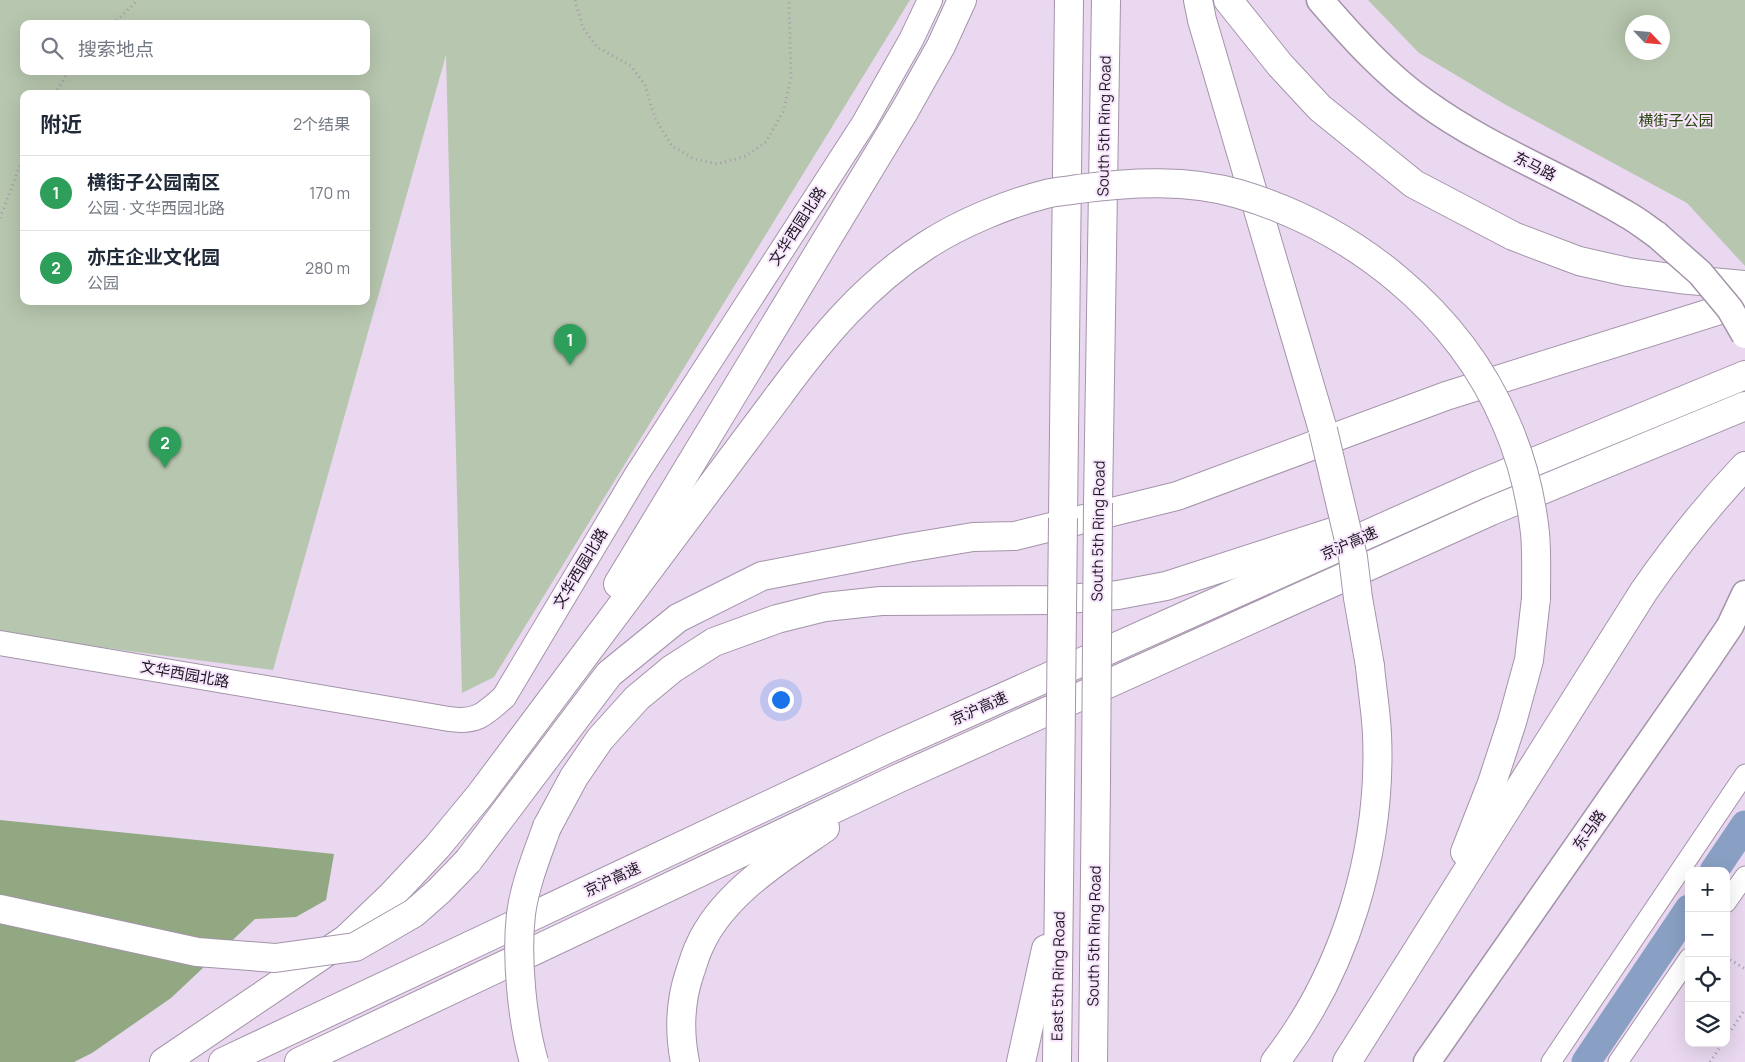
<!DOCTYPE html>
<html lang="zh">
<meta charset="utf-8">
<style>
:root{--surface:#fff;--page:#f6f6f7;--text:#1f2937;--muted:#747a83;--line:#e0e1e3;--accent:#0b8043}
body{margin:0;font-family:Manrope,"Noto Sans SC",sans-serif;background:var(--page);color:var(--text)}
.controls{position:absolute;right:15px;bottom:15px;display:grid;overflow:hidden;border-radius:10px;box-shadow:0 5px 20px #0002}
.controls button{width:45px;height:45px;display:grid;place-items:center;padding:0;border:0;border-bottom:1px solid var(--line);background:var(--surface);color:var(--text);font:25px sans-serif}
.compass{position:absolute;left:1625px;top:15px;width:45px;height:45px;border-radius:50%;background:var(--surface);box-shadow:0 5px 20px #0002;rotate:116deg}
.you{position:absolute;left:780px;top:699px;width:18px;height:18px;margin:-12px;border:4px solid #fff;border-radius:50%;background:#1a73e8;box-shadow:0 0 0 8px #1a73e833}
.badge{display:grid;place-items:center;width:32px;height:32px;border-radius:50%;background:var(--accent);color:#fff;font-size:16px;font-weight:700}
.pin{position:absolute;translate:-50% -41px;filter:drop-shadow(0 1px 2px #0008)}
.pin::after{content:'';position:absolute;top:26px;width:18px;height:15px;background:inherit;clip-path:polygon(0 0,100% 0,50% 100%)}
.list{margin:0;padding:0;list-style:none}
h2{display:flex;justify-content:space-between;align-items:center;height:65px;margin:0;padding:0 20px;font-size:21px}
h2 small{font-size:16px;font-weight:400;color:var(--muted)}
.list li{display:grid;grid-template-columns:32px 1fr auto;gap:15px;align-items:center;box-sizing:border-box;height:75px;padding:0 20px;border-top:1px solid var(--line)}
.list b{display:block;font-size:19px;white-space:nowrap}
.list p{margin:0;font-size:16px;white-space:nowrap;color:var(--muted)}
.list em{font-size:16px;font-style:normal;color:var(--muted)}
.icon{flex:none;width:28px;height:28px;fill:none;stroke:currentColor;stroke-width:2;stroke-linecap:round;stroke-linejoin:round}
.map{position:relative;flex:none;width:1745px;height:1062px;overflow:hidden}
.search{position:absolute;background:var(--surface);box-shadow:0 5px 20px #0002;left:20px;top:20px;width:350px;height:55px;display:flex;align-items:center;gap:12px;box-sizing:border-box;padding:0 18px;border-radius:10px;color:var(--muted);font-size:19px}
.panel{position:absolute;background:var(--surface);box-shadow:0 5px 20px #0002;left:20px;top:90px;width:350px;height:215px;border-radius:10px}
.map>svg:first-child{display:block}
</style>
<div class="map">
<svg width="1745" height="1062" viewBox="0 0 1745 1062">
<rect width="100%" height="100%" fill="#e9d8ef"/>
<g fill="#b7c6ae" fill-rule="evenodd">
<path d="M0,0H910L494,677L462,693L446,55L273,670L0,634ZM24,24H366V71H24ZM24,94H366V301H24Z"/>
<path d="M1368,0H1745V266L1687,203L1506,105L1419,53ZM1632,22H1662V52H1632Z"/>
</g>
<path fill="#91a882" d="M0,820L334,854L326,900L296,917L255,919L171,998L92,1053L74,1062H0Z"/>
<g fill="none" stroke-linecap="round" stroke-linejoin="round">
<g stroke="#89a0c4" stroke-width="29">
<path d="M1714,871L1745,825"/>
<path d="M1586,1062L1689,909"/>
</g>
<defs>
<g id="minor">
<path d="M1726,903L1745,876"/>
<path d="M1551,1062L1745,774"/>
<path d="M1618,1062L1689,958"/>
</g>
<path id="tertiary" d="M0,643L449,719C476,723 484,715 504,697L637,474L864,123L911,40L930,0"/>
<g id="secondary">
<path d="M1320,0C1352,37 1386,75 1426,103C1488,148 1561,175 1626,214C1637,220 1647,228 1657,235"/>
<path d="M1427,1062L1705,663L1730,626L1745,594"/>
</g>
<g id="motorway">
<path d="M1198,0L1202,20L1323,430"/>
<path d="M1228,0L1280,65L1320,108L1414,184L1513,236L1579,261L1628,272L1679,279L1745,285"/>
<path d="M1098,503L1106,0"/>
<path d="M1063,518L1069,0"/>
<path d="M618,584L905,110L941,46L962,0"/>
<path d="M547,827L574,777L600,739L637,698L672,669L714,642L777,619L825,607L881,601L1055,600L1118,595L1166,586L1345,528"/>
<path d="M1465,852L1492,783L1512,722L1529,660L1536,598"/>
<path d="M468,861L609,674L678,618L762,576L907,548L973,537L1015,536L1177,496L1446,396L1745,302"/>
<path d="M164,1062L346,939L392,895L437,847L480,795L780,394"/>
<path d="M223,1062L885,750L1480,484L1745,375"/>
<path d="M299,1062L897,779L1491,511L1745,406"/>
<path d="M685,1062C679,1032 680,1001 690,972C693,964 695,955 699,947C722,894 780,859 825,828"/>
<path d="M1021,1062L1046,949"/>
<path d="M1057,1062L1060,796"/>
<path d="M1093,1062L1096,780"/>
<path d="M1275,1062C1346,971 1382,849 1377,734C1376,712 1372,689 1370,666"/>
<path d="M1347,1062L1644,591C1676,545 1707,506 1745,466"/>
</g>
</defs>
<use href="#minor" stroke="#a494aa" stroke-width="21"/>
<use href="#tertiary" stroke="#a494aa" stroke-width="26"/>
<use href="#secondary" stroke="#a494aa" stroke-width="29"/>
<use href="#motorway" stroke="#a494aa" stroke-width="30"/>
<g stroke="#a699ab" stroke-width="3" stroke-dasharray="1 4" stroke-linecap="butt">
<path d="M575,0L583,28L597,47L631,66L645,85L655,118L672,146L694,159L718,164L746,156L766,142L783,112L791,78L789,0"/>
<path d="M113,24L138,0"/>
<path d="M55,94L69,71"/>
<path d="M0,218L24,155"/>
<path d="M1726,957L1745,969"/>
<path d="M1726,1038L1745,1009"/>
<path d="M1710,1062L1723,1043"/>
</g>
<use href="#minor" stroke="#fff" stroke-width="19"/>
<use href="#tertiary" stroke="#fff" stroke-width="24"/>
<use href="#secondary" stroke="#fff" stroke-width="26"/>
<use href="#motorway" stroke="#fff" stroke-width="28"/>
<defs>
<path id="secondary-bridge" d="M1657,235L1700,273L1730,309L1745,335"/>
<g id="motorway-bridge">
<path d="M780,394C822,337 866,284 927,245C961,223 1007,204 1046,194C1057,191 1068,191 1078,189C1131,182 1188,179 1239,194C1354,228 1459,312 1506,423C1521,457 1531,496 1535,533C1537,554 1536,576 1536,598"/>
<path d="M1323,430L1353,557L1358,598L1370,666"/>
<path d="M1096,780L1098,503"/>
<path d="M1060,796L1063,518"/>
<path d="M0,909L197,952L275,958L355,947L414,913L439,891L468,861"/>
<path d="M534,1062C522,1020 516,958 521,914C525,884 537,855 547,827"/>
</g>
</defs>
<use href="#secondary-bridge" stroke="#a494aa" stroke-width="29" stroke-linecap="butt"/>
<use href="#motorway-bridge" stroke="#a494aa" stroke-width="30" stroke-linecap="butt"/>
<use href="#secondary-bridge" stroke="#fff" stroke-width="26"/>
<use href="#motorway-bridge" stroke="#fff" stroke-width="28"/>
</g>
<g text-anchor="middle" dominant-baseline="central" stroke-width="4" stroke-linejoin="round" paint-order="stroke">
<g font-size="15" fill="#26440a" stroke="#f6e5fc">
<text x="1676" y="120">横街子公园</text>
</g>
<g font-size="15" fill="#1c161e" stroke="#f6e5fc">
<text transform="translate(1104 126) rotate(-89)">South 5th Ring Road</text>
<text transform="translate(1535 166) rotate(27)">东马路</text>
<text transform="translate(797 226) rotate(-57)">文华西园北路</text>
<text transform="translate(1098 531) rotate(-89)">South 5th Ring Road</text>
<text transform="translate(1349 543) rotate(-24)">京沪高速</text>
<text transform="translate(580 568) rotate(-59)">文华西园北路</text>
<text transform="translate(185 674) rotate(10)">文华西园北路</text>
<text transform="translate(979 708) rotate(-24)">京沪高速</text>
<text transform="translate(1589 830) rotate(-55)">东马路</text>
<text transform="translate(612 879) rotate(-25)">京沪高速</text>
<text transform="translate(1094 936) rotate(-89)">South 5th Ring Road</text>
<text transform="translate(1058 976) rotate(-89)">East 5th Ring Road</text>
</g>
</g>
</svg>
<div class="controls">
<button>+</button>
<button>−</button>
<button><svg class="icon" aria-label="locate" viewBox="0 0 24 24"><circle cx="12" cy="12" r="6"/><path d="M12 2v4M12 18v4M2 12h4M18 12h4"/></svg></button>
<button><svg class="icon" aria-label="layers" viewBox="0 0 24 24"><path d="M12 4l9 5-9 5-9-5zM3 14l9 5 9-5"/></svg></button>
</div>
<svg class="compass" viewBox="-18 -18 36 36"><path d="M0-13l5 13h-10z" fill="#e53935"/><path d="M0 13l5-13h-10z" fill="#747a83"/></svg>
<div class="you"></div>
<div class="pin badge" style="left:570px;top:365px;background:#2e9e5b">1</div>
<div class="pin badge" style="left:165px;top:468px;background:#2e9e5b">2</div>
<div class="search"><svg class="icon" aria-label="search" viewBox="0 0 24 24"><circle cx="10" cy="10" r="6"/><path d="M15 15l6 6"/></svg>搜索地点</div>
<section class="panel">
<h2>附近<small>2个结果</small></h2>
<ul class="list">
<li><span class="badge" style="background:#2e9e5b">1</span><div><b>横街子公园南区</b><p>公园 · 文华西园北路</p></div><em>170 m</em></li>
<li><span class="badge" style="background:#2e9e5b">2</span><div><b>亦庄企业文化园</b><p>公园</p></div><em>280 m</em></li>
</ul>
</section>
</div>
